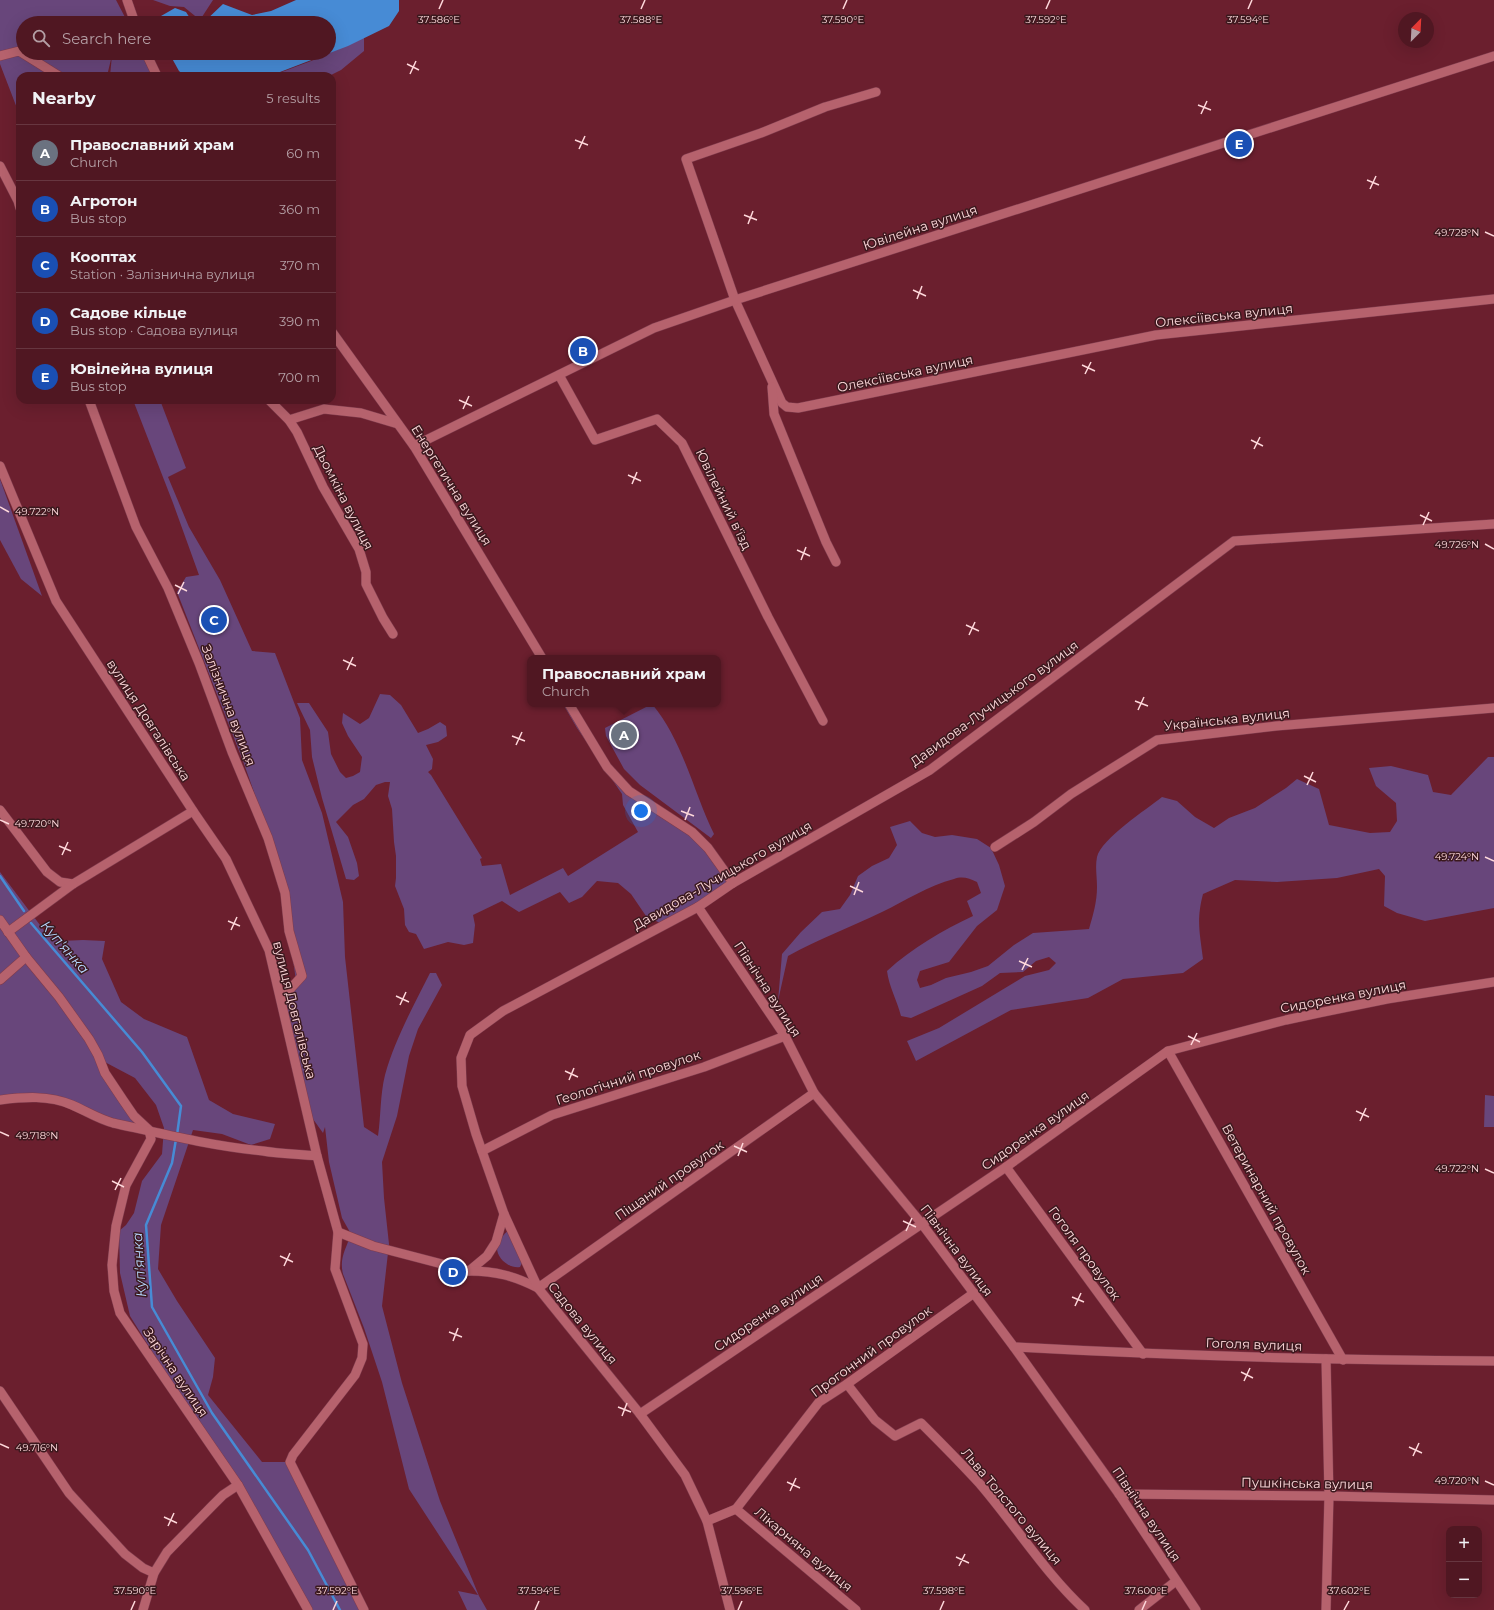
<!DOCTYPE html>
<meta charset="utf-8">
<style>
:root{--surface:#501722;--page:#56202a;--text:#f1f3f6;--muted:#b49fa5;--line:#673640;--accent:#e69b98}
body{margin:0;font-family:Montserrat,sans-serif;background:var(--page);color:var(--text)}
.controls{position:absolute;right:12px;bottom:12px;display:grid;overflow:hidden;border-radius:8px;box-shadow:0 4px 16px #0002}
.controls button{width:36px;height:36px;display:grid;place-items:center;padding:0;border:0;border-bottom:1px solid var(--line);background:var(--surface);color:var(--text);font:20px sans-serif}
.compass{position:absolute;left:1398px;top:12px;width:36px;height:36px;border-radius:50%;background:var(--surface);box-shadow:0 4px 16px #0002;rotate:24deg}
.you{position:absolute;left:641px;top:811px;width:14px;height:14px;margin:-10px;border:3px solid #fff;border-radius:50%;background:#1a73e8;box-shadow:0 0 0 6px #1a73e833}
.badge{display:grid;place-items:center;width:26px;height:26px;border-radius:50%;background:var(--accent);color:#fff;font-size:13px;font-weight:700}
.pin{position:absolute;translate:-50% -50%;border:2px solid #fff;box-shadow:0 1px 4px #0006}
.popup{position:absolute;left:527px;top:655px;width:194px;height:52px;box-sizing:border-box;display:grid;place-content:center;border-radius:8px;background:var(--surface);filter:drop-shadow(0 1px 3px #0005);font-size:13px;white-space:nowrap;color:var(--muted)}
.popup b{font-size:15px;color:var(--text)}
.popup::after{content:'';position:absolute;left:50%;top:100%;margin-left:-8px;border:8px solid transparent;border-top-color:var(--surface)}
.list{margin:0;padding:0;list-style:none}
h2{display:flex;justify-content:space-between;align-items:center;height:52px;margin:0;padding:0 16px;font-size:17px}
h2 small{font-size:13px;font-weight:400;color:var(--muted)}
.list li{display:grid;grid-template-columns:26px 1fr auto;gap:12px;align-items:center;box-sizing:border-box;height:56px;padding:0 16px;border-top:1px solid var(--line)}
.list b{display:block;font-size:15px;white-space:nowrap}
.list p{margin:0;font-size:13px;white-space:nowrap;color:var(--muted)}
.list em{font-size:13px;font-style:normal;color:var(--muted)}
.icon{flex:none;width:22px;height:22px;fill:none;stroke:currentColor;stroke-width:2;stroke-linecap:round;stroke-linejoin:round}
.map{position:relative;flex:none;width:1494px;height:1610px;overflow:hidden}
.search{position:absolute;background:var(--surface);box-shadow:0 4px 16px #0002;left:16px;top:16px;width:320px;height:44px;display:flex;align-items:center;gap:10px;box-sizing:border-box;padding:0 14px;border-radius:22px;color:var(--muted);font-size:15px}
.panel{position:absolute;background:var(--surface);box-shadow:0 4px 16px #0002;left:16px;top:72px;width:320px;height:332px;border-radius:12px}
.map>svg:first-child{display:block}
</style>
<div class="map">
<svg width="1494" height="1610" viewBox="0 0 1494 1610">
<rect width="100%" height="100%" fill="#6b1f2e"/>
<g fill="#68467b">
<path d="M0,0H116L128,23H23V53H144L157,76H110L112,55L107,76H20V116L0,64Z"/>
<path d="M153,0H213L200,20L184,7L170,6Z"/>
<path d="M364,36V51L341,70L329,76H271L319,58Z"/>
<path d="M133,400H160L186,468L168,477L189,527L220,580L252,651L275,653L300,718L302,760L322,813L343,902L345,957L364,1127L378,1136C381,1116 380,1095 385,1075C395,1039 413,1007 430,973H436L442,985L418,1029L409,1056L397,1116L382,1162L384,1198L389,1244L382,1306L402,1383L440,1501L479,1596L487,1610H467L458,1591L478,1595L409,1489L382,1382L364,1328L343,1274C339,1258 346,1249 351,1234L342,1218L329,1162L325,1127L323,1133L313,1119L283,1002L297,988L289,931L285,880L243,761L177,592L186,577L199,575L173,503Z"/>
<path d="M0,479L42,596L21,579L0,540Z"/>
<path d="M380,694L390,695L401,705L418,733L428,729L440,722L446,726L447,736L438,742L426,745L433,759L432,769L428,772L431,775L482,858L480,859L482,866L501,864L510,895L563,868L568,876L638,832L623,805L622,794L577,728L563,704H566L629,791L690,831L733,883L664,925L646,916L631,894L618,883L597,881L582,897L569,903L560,892L519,912L502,901L473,915L475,925L473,943L464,945L448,942L424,949L416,934L409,932L405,925L404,909L395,886L396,878V856L394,842L392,809L388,796L390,782H385L376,785L364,799L353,805L336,822L348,837L357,863L359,876L354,880L346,879L322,798L312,757L310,730L297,703H309L328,732L331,754L340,772L346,778L353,776L360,772L362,757L348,736L342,723L343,713L360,724L369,718Z"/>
<path d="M652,704C683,741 693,791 714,834L711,838L640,785L624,769L606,736L605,728Z"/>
<path d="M1488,757H1494V908L1425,921L1397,913L1384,906L1385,876L1379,869L1337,878L1277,882L1235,880L1203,894C1196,921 1200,933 1203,959L1183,973L1123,979L1088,998L1011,1010L916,1061L907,1041L939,1028L1025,976L1049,970L1056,963L1049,957L1036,961L1023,972L1000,973L982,986L911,1018L901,1016C897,1000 889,987 887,971C912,948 943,930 973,916L967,901L981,893L977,882C969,878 962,876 954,879C929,885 905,901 882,912C851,927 819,939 788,956L778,1001L782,954L801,932L822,912L840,909L850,895L858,876L872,866L889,858L897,845L890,827L910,821L922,833L935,837L952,835L977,839L991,848L999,865L1005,886L997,910L977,926L949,962L920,971L917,980L920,988L931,985L946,978L971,972L988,966L1014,945L1033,933L1089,929C1093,915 1097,902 1097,887C1097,876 1095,867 1097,857C1101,839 1147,809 1162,797L1177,801L1195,817L1214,828L1229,818L1255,808L1286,788L1297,779L1319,789L1329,825L1370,833L1390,832L1397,821L1396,803L1376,786L1369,768L1391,766L1428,775L1433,792L1451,795Z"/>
<path d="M0,872L46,933L61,941L83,940L105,941L102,959L121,1002L144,1019L187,1037L209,1100L233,1114L275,1124L270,1139L251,1145L222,1134L193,1130L161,1225L158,1269L177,1301L215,1358L213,1377L208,1395L262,1462H290L362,1610H307L275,1549L130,1316L120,1273L119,1231L126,1225L134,1213L142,1181L162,1154L164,1128L156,1105L135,1078L101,1060L149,1130L57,1100H0Z"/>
<path d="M1485,1095L1494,1096V1127H1484Z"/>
<path d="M509,1230L523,1261L520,1267C510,1269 497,1259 497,1248C498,1242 504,1233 509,1230Z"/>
</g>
<g fill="#478bd5">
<path d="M296,0H399V11L389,26L348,46L280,72L253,76L240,73L230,76H185L179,71L169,53H329V23H203L223,4L252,15L271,11Z"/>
<path d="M175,8L186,12L193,23H160L161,16Z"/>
</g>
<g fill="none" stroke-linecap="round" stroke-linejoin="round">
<g stroke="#478bd5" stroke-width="2.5">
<path d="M0,876L24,911"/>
<path d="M31,923L142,1052L181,1106L177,1135"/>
<path d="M176,1139L172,1163L146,1225L152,1307L212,1413L308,1550L340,1610"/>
</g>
<defs>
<g id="minor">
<path d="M127,0L135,23"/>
<path d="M146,53L157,76"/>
<path d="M0,56L19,51L59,76"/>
<path d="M876,92L825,107L761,133L686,159L735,300L782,403L787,407L798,408L1156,335L1494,299"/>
<path d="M0,166L18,201L20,208"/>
<path d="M332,332L414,446L542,658"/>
<path d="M559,375L595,440L657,419L682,443L768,617L823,721"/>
<path d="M772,387L774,414L826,542L836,562"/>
<path d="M89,400L136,527L168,588L199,663L232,752L268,838L285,893L289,931L302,976L281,999"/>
<path d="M269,400L289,420L297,432L323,487L359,549L366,572V584L383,618L393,634"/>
<path d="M289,420L324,409L361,413L398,424"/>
<path d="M414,446L654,328L735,300L1494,56"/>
<path d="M0,466L56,601L193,811L226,859L269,950L317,1156L338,1232L335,1269L363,1344L362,1358L355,1375L293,1455L290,1462L364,1610"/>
<path d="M569,704L607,767L629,791L692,832L708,848L733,883"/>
<path d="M0,810L47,872L60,882L73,884L193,811"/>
<path d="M995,847L1034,822L1071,794L1157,740L1276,726L1494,708"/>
<path d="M698,907L785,1036L814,1093L922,1224L1014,1347L1119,1494L1196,1610"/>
<path d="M0,920L26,957L59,997L89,1039L98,1055L105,1073L123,1100L134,1116L149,1130L151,1139L126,1185L116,1226L112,1265L114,1291L120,1313L238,1485L308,1610"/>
<path d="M8,932L73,884"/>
<path d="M0,980L26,957"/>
<path d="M1168,1051L1343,1360"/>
<path d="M0,1100C24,1097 49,1095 72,1105C86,1111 98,1119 113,1123C163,1134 212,1146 263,1151C281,1154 299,1154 317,1156"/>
<path d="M482,1151L552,1115L704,1067L785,1036"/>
<path d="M1006,1167L1143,1354"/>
<path d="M338,1232L373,1246L469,1271L487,1256L496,1242L504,1214"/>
<path d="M469,1271C496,1271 514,1276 538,1288L814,1093"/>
<path d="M1014,1347C1174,1356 1334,1360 1494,1361"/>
<path d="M1326,1359L1329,1496L1326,1610"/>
<path d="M847,1384L875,1420L895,1436L921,1423C941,1443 961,1463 980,1484C1016,1526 1045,1573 1085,1610"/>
<path d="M0,1391L69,1493L125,1554L143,1568L154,1573"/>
<path d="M640,1414L1006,1167L1168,1051L1286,1020L1333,1010L1387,999L1494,982"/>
<path d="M1119,1494L1329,1496L1494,1500"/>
<path d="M736,1509L856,1610"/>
<path d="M707,1521L736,1509L819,1402L847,1384L974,1293"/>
<path d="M143,1610L154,1573L167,1552L212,1506L223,1495L238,1485"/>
<path d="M730,1610L707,1521L685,1475L640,1414L538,1288L504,1214L476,1134L462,1086L461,1058L470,1035L503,1011L698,907L733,883L930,770L1234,541L1494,524"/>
<path d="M1139,1610L1176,1581"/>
</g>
</defs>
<use href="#minor" stroke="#7f3c4d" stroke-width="10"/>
<use href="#minor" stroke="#b6626d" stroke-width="9"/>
</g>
<path fill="none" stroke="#fed8db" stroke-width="1.5" d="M439,9L443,0M641,9L645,0M843,9L847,0M1046,9L1050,0M1248,9L1252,0M407,64L419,70M410,74L416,61M1198,105L1211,110M1201,114L1207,101M575,140L588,145M579,149L585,136M1367,180L1379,185M1370,189L1376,176M744,215L757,220M748,224L753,211M1485,232L1494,236M913,290L926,296M917,299L922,286M1082,365L1095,371M1085,374L1091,362M459,400L472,406M463,409L469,396M1251,440L1263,446M1254,449L1260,437M628,475L641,481M632,484L637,472M0,507L9,512M1420,515L1432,521M1423,525L1429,512M1485,544L1494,549M797,550L810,556M801,560L806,547M175,585L187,591M178,594L184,582M966,625L979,631M969,635L975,622M343,660L356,666M347,670L353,657M1135,701L1148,706M1138,710L1144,697M512,736L525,741M516,745L522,732M1304,776L1316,782M1307,785L1313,772M681,811L694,816M0,820L9,824M685,820L690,807M59,846L71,851M62,855L68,842M1485,857L1494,861M850,886L863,892M854,895L859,882M228,921L240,926M231,930L237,917M1019,961L1032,967M1022,970L1028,958M396,996L409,1002M400,1005L406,992M1188,1036L1200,1042M1191,1045L1197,1033M565,1071L578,1077M569,1080L574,1068M1356,1111L1369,1117M1360,1121L1366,1108M0,1132L9,1136M734,1146L747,1152M738,1156L743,1143M1485,1169L1494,1173M112,1181L124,1187M115,1190L121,1178M903,1221L916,1227M906,1231L912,1218M280,1256L293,1262M284,1266L290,1253M1072,1297L1084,1302M1075,1306L1081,1293M449,1332L462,1337M453,1341L458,1328M1241,1372L1253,1378M1244,1381L1250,1368M618,1407L631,1412M622,1416L627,1403M0,1444L9,1448M1409,1447L1422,1453M1413,1456L1419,1443M1485,1481L1494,1485M787,1482L800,1488M790,1491L796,1478M164,1517L177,1523M168,1526L174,1513M956,1557L969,1563M959,1566L965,1554M131,1610L135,1601M333,1610L337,1601M535,1610L539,1601M738,1610L742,1601M940,1610L944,1601M1142,1610L1146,1601M1344,1610L1349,1601"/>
<g text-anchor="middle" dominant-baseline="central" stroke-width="3" stroke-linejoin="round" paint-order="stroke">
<g font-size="13" fill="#fed8db" stroke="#3b191e">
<text transform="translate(920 227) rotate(-18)">Ювілейна вулиця</text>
<text transform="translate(1224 315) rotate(-6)">Олексіївська вулиця</text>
<text transform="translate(905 373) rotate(-12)">Олексіївська вулиця</text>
<text transform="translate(452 485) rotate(58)">Енергетична вулиця</text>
<text transform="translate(344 497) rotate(63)">Дьомкіна вулиця</text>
<text transform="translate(724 499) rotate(64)">Ювілейний в'їзд</text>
<text transform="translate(994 703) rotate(-36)">Давидова-Лучицького вулиця</text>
<text transform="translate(229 705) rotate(69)">Залізнична вулиця</text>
<text transform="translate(1227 719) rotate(-6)">Українська вулиця</text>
<text transform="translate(149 720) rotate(57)">вулиця Довгалівська</text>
<text transform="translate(722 875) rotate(-30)">Давидова-Лучицького вулиця</text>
<text transform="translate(768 989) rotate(57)">Північна вулиця</text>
<text transform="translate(1343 996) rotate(-11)">Сидоренка вулиця</text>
<text transform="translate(295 1010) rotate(76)">вулиця Довгалівська</text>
<text transform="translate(628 1077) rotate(-18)">Геологічний провулок</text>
<text transform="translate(1035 1130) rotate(-35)">Сидоренка вулиця</text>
<text transform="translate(669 1180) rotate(-35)">Піщаний провулок</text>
<text transform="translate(1267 1199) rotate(61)">Ветеринарний провулок</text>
<text transform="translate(957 1250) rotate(53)">Північна вулиця</text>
<text transform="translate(1085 1253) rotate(54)">Гоголя провулок</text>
<text transform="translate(768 1312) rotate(-34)">Сидоренка вулиця</text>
<text transform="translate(583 1323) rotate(51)">Садова вулиця</text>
<text transform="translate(1254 1344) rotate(2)">Гоголя вулиця</text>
<text transform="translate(871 1351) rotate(-36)">Прогонний провулок</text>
<text transform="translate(176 1372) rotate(56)">Зарічна вулиця</text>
<text transform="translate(1307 1483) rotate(1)">Пушкінська вулиця</text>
<text transform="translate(1012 1506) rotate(50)">Льва Толстого вулиця</text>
<text transform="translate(1147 1514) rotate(56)">Північна вулиця</text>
<text transform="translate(804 1549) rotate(40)">Лікарняна вулиця</text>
</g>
<g font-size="14" font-style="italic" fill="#b6d7fe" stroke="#3b191e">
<text transform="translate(65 947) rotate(49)">Куп'янка</text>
<text transform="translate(139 1265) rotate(-94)">Куп'янка</text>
</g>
</g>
<g font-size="10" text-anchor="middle" fill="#fed8db" stroke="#3b191e" stroke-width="3" stroke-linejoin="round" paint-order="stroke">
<text x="439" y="23">37.586°E</text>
<text x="641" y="23">37.588°E</text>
<text x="843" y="23">37.590°E</text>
<text x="1046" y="23">37.592°E</text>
<text x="1248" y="23">37.594°E</text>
<text x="1457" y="236">49.728°N</text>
<text x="37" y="515">49.722°N</text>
<text x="1457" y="548">49.726°N</text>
<text x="37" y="827">49.720°N</text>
<text x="1457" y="860">49.724°N</text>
<text x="37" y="1139">49.718°N</text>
<text x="1457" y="1172">49.722°N</text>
<text x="37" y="1451">49.716°N</text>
<text x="1457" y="1484">49.720°N</text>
<text x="135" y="1594">37.590°E</text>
<text x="337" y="1594">37.592°E</text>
<text x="539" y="1594">37.594°E</text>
<text x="742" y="1594">37.596°E</text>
<text x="944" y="1594">37.598°E</text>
<text x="1146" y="1594">37.600°E</text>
<text x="1349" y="1594">37.602°E</text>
</g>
</svg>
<div class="controls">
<button>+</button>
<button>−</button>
</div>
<svg class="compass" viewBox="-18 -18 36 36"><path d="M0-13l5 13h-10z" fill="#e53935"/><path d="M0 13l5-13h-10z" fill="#b49fa5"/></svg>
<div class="you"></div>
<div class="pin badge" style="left:624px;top:735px;background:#6b7280">A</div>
<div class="popup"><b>Православний храм</b>Church</div>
<div class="pin badge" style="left:583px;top:351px;background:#1a4fb4">B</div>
<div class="pin badge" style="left:214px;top:620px;background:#1a4fb4">C</div>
<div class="pin badge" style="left:453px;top:1272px;background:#1a4fb4">D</div>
<div class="pin badge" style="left:1239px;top:144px;background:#1a4fb4">E</div>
<div class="search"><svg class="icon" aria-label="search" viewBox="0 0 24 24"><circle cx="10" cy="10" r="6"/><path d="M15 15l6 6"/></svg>Search here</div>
<section class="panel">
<h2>Nearby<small>5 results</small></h2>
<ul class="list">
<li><span class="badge" style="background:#6b7280">A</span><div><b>Православний храм</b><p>Church</p></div><em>60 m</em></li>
<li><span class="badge" style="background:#1a4fb4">B</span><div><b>Агротон</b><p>Bus stop</p></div><em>360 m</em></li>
<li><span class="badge" style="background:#1a4fb4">C</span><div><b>Кооптах</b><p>Station · Залізнична вулиця</p></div><em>370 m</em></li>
<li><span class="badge" style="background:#1a4fb4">D</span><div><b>Садове кільце</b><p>Bus stop · Садова вулиця</p></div><em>390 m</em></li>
<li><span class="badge" style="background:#1a4fb4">E</span><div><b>Ювілейна вулиця</b><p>Bus stop</p></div><em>700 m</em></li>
</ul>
</section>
</div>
